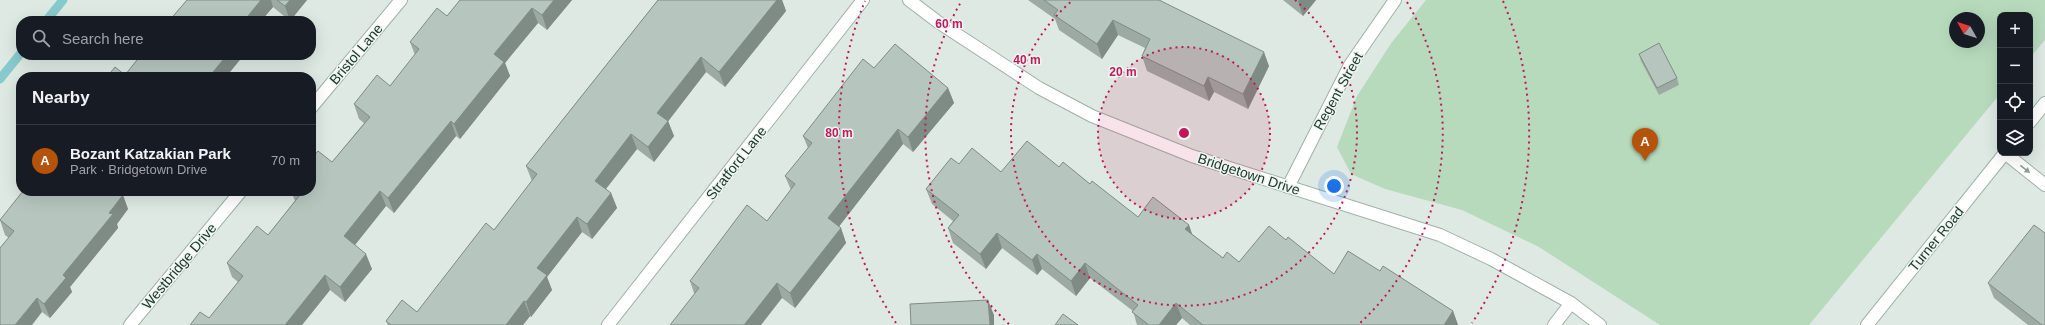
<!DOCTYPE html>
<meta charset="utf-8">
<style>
:root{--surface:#171b24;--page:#20242c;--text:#f1f3f6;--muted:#9ea1a6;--line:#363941;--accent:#b45309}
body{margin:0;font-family:Arial,sans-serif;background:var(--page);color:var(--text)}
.controls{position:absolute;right:12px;top:12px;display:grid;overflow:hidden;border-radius:8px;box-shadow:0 4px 16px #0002}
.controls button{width:36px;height:36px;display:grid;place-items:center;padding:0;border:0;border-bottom:1px solid var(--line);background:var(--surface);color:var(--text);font:20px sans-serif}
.compass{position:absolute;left:1949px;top:12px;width:36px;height:36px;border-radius:50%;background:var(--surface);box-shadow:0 4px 16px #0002;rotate:309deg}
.you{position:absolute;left:1334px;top:186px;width:14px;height:14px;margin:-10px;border:3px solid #fff;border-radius:50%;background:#1a73e8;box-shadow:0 0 0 6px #1a73e833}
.badge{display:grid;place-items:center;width:26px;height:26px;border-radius:50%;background:var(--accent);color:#fff;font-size:13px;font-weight:700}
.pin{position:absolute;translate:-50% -33px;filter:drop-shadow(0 1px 2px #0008)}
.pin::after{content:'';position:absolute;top:21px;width:14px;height:12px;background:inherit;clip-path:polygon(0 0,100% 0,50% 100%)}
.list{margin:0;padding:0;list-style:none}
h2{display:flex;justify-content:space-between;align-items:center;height:52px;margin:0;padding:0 16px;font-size:17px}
h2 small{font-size:13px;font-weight:400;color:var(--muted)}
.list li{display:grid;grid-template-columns:26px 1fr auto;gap:12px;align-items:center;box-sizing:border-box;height:72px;padding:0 16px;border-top:1px solid var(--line)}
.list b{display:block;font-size:15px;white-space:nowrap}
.list p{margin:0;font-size:13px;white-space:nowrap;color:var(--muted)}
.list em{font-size:13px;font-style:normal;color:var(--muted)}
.icon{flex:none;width:22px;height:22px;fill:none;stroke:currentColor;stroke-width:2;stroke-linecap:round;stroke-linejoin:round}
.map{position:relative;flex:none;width:2045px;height:325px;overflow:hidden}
.search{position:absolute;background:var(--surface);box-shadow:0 4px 16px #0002;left:16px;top:16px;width:300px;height:44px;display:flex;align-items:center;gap:10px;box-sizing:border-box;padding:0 14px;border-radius:16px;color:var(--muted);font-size:15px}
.panel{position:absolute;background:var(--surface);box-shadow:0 4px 16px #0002;left:16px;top:72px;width:300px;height:124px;border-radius:16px}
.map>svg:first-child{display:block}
</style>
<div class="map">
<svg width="2045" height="325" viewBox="0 0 2045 325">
<rect width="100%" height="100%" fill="#dee9e3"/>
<path fill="#b7dabc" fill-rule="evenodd" d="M1426,0H2045V40L2030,58V15H2000V94L1809,325H1660L1539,247L1462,210L1385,189L1351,174L1337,147L1357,96L1392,42ZM1955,18H1979V42H1955Z"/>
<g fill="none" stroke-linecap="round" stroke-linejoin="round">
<g stroke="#87cacd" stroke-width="9">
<path d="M46,21L63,0"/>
<path d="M0,79L21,53"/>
</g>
<defs>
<g id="street">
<path d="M909,0L938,22L1039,88L1092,116L1192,156L1440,235L1491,259L1571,303L1600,325"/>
<path d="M311,108L401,0"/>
<path d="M2005,153L2045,185"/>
<path d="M1288,187L1350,65L1395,0"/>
<path d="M130,325L241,191"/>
<path d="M608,325L863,0"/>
<path d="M1554,325L1571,303"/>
</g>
<g id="secondary">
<path d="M2030,122L2045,103"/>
<path d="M1867,325L2005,153"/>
</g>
</defs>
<use href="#street" stroke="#a1b0a9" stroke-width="14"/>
<use href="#secondary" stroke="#9db4a9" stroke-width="14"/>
<use href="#street" stroke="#fff" stroke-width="12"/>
<use href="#secondary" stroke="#fff" stroke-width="12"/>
</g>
<g fill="#9daaa3">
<path d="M187,0H307L290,21L273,7L261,21H169Z"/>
<path d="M460,0H572L547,30L538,23L505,63L510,76L460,139L456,136L394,213L386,206L355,245L372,269L345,302L330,290L302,325H190L209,318L238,282L232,277L227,263L268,235L295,201L291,191H311L332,162L364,123L359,119L354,104L390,86L415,55L410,42L447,16Z"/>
<path d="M658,0H782L786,11L725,87L706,72L668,121L674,136L654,162L637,149L606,189L611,193L617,208L592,239L582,232L547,277L552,290L531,317L530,316L523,325H388L386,321L417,312L494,230L532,181L526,166Z"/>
<path d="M1028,0H1159L1269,66L1248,109L1214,92L1209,101L1147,71L1142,56L1145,48L1118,35L1102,59L1059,30L1055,19Z"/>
<path d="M1283,0H1316L1303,16Z"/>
<path d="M1639,54L1677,78L1679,85L1659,95L1641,61Z"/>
<path d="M874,68L948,88L954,103L913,152L903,144L839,226L841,228L846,243L795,308L782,298L694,293L690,281L767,221L791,190L785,176L808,148L803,136Z"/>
<path d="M959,164L1001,172L1059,167L1090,184L1138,217L1189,225L1192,234L1223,258L1239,262L1286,240L1334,274L1380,271L1453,311L1458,325H1190L1182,318L1176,325H1137L1133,311L1090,278L1076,296L1042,269L1037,275L1002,248L986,269L953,243L948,228L953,221L932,204L926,189Z"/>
<path d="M121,193L128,209L117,224L118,228L70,287L72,292L50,318L42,312L9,238L5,235L0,220Z"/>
<path d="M1988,283L2045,325H2028L1994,298Z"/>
</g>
<g fill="#7f8b85">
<path d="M261,0H271L273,7L261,21H244Z"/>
<path d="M290,0H307L290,21L285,6Z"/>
<path d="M554,0H572L547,30L542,15Z"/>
<path d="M777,0H782L786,11L725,87L719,72Z"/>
<path d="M1299,0H1316L1303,16L1298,1Z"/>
<path d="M532,8L538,23L505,63L510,76L460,139L454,124L494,54Z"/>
<path d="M1113,20L1118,35L1102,59L1097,44Z"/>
<path d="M1264,52L1269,66L1248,109L1243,94Z"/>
<path d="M227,55H244L226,77H209Z"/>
<path d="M701,57L706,72L663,128L657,113Z"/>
<path d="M1208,77L1214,92L1209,101L1204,86Z"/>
<path d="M948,88L954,103L913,152L908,137Z"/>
<path d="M451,121L456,136L394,213L388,198Z"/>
<path d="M668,121L674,136L654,162L648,147Z"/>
<path d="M898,129L903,144L834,233L828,218Z"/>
<path d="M631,134L637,149L601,195L595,181Z"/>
<path d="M380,191L386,206L350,251L344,236Z"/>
<path d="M611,193L617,208L592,239L587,224Z"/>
<path d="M123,195L128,209L117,224L118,228L70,287L72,292L50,318L44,304L63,275Z"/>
<path d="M577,217L582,232L547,277L552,290L531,317L526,302L537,268Z"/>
<path d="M1189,225L1194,240L1185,229Z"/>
<path d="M841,228L846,243L795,308L790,293Z"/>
<path d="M997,233L1002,248L986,269L980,254Z"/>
<path d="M366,254L372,269L345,302L340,287Z"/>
<path d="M1037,254L1042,269L1037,275L1032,260Z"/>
<path d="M1085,263L1090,278L1076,296L1071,281Z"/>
<path d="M325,275L330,290L302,325H285Z"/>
<path d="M777,283L782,298L761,325H744Z"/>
<path d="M37,298L42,312L32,325H15Z"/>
<path d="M988,300L994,315V325H990Z"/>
<path d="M524,301L530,316L523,325H506Z"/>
<path d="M1176,303L1182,318L1176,325H1159Z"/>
<path d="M1453,311L1458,325H1444Z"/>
</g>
<g fill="#b6c6be" stroke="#7f8b85">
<path d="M187,0H261L244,21H169Z"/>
<path d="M277,0H290L285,6Z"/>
<path d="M460,0H554L542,15L532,8L494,54L504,62L454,124L451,121L388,198L380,191L344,236L366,254L340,287L325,275L285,325H190L200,312L209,318L243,276L227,263L257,226L268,235L300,195L295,191H311V159L318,151L332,162L370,117L354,104L377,75L390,86L419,49L410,42L437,8L447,16Z"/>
<path d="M658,0H777L719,72L701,57L657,113L668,121L648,147L631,134L595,181L611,193L587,224L577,217L537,268L547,275L526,302L524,301L506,325H391L386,321L402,300L417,312L486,223L494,230L537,174L526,166Z"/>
<path d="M1044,0H1159L1264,52L1243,94L1208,77L1204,86L1142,56L1150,39L1113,20L1097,44L1054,15L1058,10Z"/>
<path d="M1659,43L1677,78L1657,88L1639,54Z"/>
<path d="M895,44L948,88L908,137L898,129L828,218L841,228L790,293L777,283L744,325H670L699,288L690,281L747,205L767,221L795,184L785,176L812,143L803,136L863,59L874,68Z"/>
<path d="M141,55H227L209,77H107L115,67L125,75Z"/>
<path d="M1027,141L1059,167L1063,162L1090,184L1092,181L1138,217L1153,197L1189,225L1185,229L1223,258L1227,252L1239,262L1269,226L1286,240L1288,237L1334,274L1348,251L1380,271L1383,266L1453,311L1444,325H1203L1176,303L1159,325H1149L1132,312L1138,305L1085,263L1071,281L1037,254L1032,260L997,233L980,254L948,228L959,215L926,189L951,158L959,164L972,148L1001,172Z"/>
<path d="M23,191H118L123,195L109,213L113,214L63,275L66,278L44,304L37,298L15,325H0V248L14,231L0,220Z"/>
<path d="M2034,225L2045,233V325H2042L1988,283Z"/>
<path d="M988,300L990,325H911L910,304Z"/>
<path d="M1063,314L1078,325H1055Z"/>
</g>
<defs><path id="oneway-solid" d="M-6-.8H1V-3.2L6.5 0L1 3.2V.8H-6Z"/></defs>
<use fill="#909c97" href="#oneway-solid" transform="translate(2025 169) rotate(38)"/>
<circle cx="1184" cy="133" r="86" fill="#c2185b" fill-opacity=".12"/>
<g fill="none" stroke="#c2185b" stroke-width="2" stroke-dasharray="2 4">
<circle cx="1184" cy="133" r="86"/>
<path d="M1295 0A173 173 0 1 1 1073 0"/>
<path d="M1009 324A259 259 0 0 1 961 2M1407 2A259 259 0 0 1 1359 324"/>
<path d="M896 323A345 345 0 0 1 865 1M1503 1A345 345 0 0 1 1472 323"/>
</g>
<g text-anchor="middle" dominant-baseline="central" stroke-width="3" stroke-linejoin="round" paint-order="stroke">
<g font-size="14" fill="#20382f" stroke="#eef6f1">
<text transform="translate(356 54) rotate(-50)">Bristol Lane</text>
<text transform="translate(1338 91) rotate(-61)">Regent Street</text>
<text transform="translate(736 163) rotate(-52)">Stratford Lane</text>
<text transform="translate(1249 174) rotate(18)">Bridgetown Drive</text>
<text transform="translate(1936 239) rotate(-51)">Turner Road</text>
<text transform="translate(179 266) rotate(-50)">Westbridge Drive</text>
</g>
</g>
<circle cx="1184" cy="133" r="6" fill="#c2185b" stroke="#eef6f1" stroke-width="2"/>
<g font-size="12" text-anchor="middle" font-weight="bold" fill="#c2185b" stroke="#eef6f1" stroke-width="3" stroke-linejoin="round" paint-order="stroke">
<text x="949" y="28">60 m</text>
<text x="1027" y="64">40 m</text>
<text x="1123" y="76">20 m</text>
<text x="839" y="137">80 m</text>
</g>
</svg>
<div class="controls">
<button>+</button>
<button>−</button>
<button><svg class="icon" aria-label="locate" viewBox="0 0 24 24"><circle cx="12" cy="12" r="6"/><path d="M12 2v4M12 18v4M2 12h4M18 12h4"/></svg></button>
<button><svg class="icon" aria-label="layers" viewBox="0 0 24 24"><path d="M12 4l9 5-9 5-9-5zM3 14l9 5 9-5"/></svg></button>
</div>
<svg class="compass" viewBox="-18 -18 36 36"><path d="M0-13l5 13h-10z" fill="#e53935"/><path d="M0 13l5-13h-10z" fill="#9ea1a6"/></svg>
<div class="you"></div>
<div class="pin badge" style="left:1645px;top:161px">A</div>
<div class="search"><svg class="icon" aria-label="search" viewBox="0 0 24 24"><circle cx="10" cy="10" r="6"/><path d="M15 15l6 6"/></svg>Search here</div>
<section class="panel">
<h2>Nearby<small></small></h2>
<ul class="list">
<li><span class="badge">A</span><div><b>Bozant Katzakian Park</b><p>Park · Bridgetown Drive</p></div><em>70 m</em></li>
</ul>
</section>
</div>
